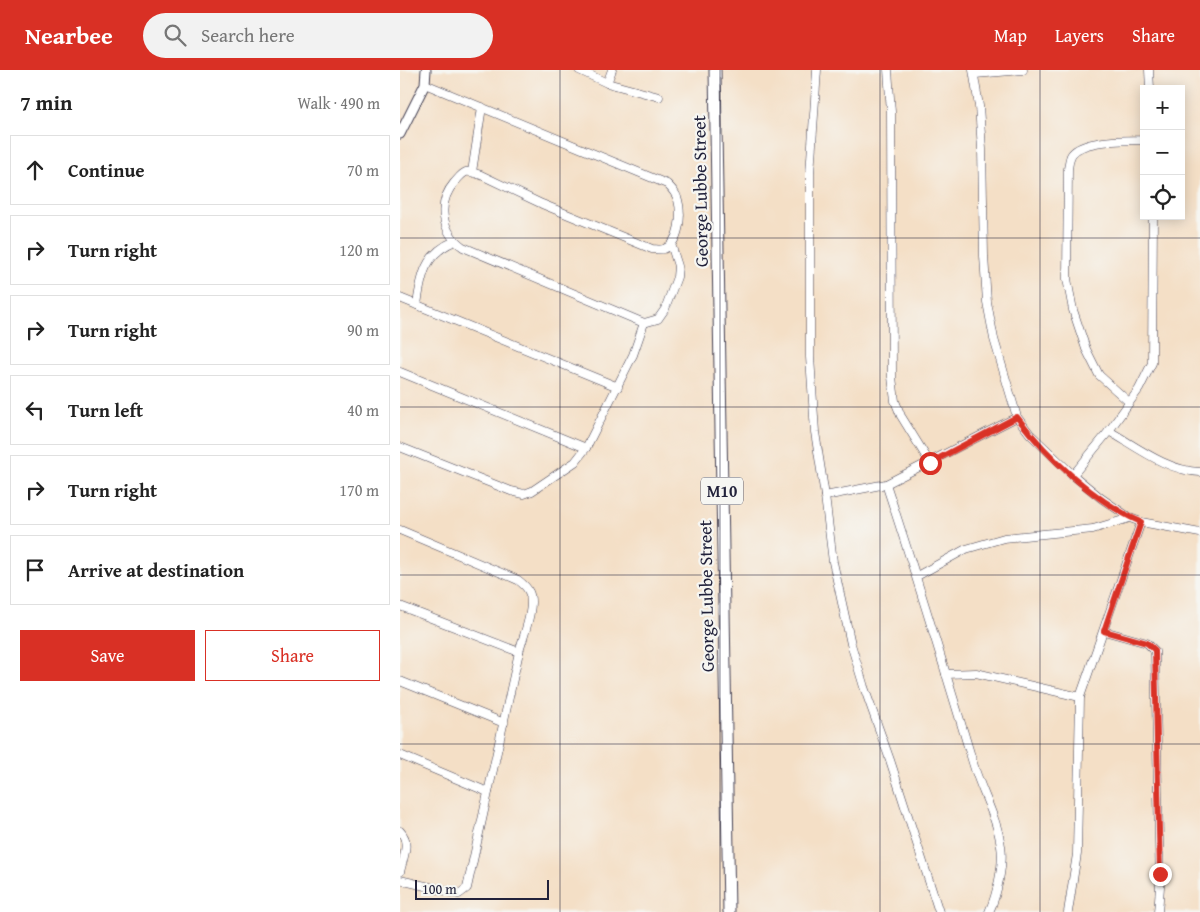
<!DOCTYPE html>
<meta charset="utf-8">
<style>
:root{--surface:#fff;--page:#f2f2f2;--text:#222;--muted:#767676;--line:#e0e0e0;--accent:#d93025}
body{margin:0;font-family:"Gentium Book Plus",serif;background:var(--page);color:var(--text)}
.controls{position:absolute;right:15px;top:15px;display:grid;overflow:hidden;border-radius:0px;box-shadow:0 2px 12px #0003}
.controls button{width:45px;height:45px;display:grid;place-items:center;padding:0;border:0;border-bottom:1px solid var(--line);background:var(--surface);color:var(--text);font:25px sans-serif}
.scale{position:absolute;left:15px;bottom:12px;width:134px;box-sizing:border-box;padding-left:5px;border:2px solid #22223b;border-top:0;font-size:14px;line-height:18px;white-space:nowrap;color:#22223b;-webkit-text-stroke:4px #f6f6f2;paint-order:stroke}
.stop{position:absolute;width:15px;height:15px;margin:-11px;border:4px solid #d93025;border-radius:50%;background:#fff}
.stop.end{background:#d93025;border-color:#fff;box-shadow:0 1px 5px #0008}
.list{margin:0;padding:0;list-style:none}
h2{display:flex;justify-content:space-between;align-items:center;height:65px;margin:0;padding:0 20px;font-size:21px}
h2 small{font-size:16px;font-weight:400;color:var(--muted)}
.list li{display:grid;grid-template-columns:32px 1fr auto;gap:15px;align-items:center;box-sizing:border-box;height:70px;margin:0 10px 10px;padding:0 10px;border:1px solid var(--line);border-radius:0px}
.list b{display:block;font-size:19px;white-space:nowrap}
.list em{font-size:16px;font-style:normal;color:var(--muted)}
.actions{display:flex;gap:10px;padding:15px 20px}
.actions a{flex:1;padding:11px 0;border:1px solid var(--accent);border-radius:0px;text-align:center;font-size:18px;color:var(--accent)}
.actions .main{background:var(--accent);color:#fff}
.icon{flex:none;width:28px;height:28px;fill:none;stroke:currentColor;stroke-width:2;stroke-linecap:round;stroke-linejoin:round}
.map{position:relative;flex:none;width:800px;height:842px;overflow:hidden}
header{display:flex;align-items:center;gap:30px;box-sizing:border-box;height:70px;padding:0 25px;background:var(--accent);color:#fff}
header strong{font-size:24px}
nav{display:flex;gap:28px;margin-inline-start:auto;font-size:18px}
.search{width:350px;height:45px;background:var(--page);display:flex;align-items:center;gap:12px;box-sizing:border-box;padding:0 18px;border-radius:28px;color:var(--muted);font-size:19px}
main{display:flex}
aside{flex:1;background:var(--surface)}
.map>svg:first-child{display:block}
</style>
<header>
<strong>Nearbee</strong>
<div class="search"><svg class="icon" aria-label="search" viewBox="0 0 24 24"><circle cx="10" cy="10" r="6"/><path d="M15 15l6 6"/></svg>Search here</div>
<nav><a>Map</a><a>Layers</a><a>Share</a></nav>
</header>
<main>
<aside>
<h2>7 min<small>Walk · 490 m</small></h2>
<ul class="list">
<li><svg class="icon" aria-label="ahead" viewBox="0 0 24 24"><path d="M12 20V5M6 11l6-6 6 6"/></svg><div><b>Continue</b></div><em>70 m</em></li>
<li><svg class="icon" aria-label="right" viewBox="0 0 24 24"><path d="M7 20v-9h11M14 6l5 5-5 5"/></svg><div><b>Turn right</b></div><em>120 m</em></li>
<li><svg class="icon" aria-label="right" viewBox="0 0 24 24"><path d="M7 20v-9h11M14 6l5 5-5 5"/></svg><div><b>Turn right</b></div><em>90 m</em></li>
<li><svg class="icon" aria-label="left" viewBox="0 0 24 24"><path d="M17 20v-9H6M10 6l-5 5 5 5"/></svg><div><b>Turn left</b></div><em>40 m</em></li>
<li><svg class="icon" aria-label="right" viewBox="0 0 24 24"><path d="M7 20v-9h11M14 6l5 5-5 5"/></svg><div><b>Turn right</b></div><em>170 m</em></li>
<li><svg class="icon" aria-label="arrive" viewBox="0 0 24 24"><path d="M6 21V4h12l-3 4 3 4H6"/></svg><div><b>Arrive at destination</b></div></li>
</ul>
<div class="actions"><a class="main">Save</a><a>Share</a></div>
</aside>
<div class="map">
<svg width="800" height="842" viewBox="0 0 800 842">
<rect width="100%" height="100%" fill="#f6f6f2"/>
<filter id="ink" filterUnits="userSpaceOnUse"><feTurbulence type="fractalNoise" baseFrequency=".02" numOctaves="2"/><feDisplacementMap in="SourceGraphic" scale="10" xChannelSelector="R" yChannelSelector="G"/><feConvolveMatrix kernelMatrix="1 2 1 2 8 2 1 2 1" color-interpolation-filters="sRGB"/></filter>
<filter id="wash" filterUnits="userSpaceOnUse"><feTurbulence type="fractalNoise" baseFrequency=".0096" numOctaves="4" result="noise"/><feDisplacementMap in="SourceGraphic" scale="20" xChannelSelector="R" yChannelSelector="G"/><feGaussianBlur stdDeviation="1.12" result="paint"/><feColorMatrix in="noise" values="0 0 0 0 0 0 0 0 0 0 0 0 0 0 0 0 0 1.4 0 .05"/><feComposite in="paint" operator="in"/></filter>
<g filter="url(#wash)">
<rect width="100%" height="100%" fill="#f4dfc6"/>
</g>
<g filter="url(#ink)">
<g fill="none" stroke-linecap="round" stroke-linejoin="round">
<defs>
<g id="minor">
<path d="M179,0L207,13L259,27"/>
<path d="M417,0L410,104V287L415,362L425,426L433,492L451,574L464,617L490,690L539,842"/>
<path d="M488,0L491,42L492,307L495,331L501,346L530,393"/>
<path d="M573,0L579,36L582,79L584,186L587,232L594,269L617,347L630,364L673,405L701,428L730,448L741,452L800,463"/>
<path d="M749,0L750,19"/>
<path d="M575,4L623,0"/>
<path d="M207,13L212,0"/>
<path d="M25,14L267,114C272,119 276,123 278,130C282,144 280,173 264,179C260,180 256,179 252,179L142,134L81,105C76,104 71,101 66,102C61,104 58,109 54,113C37,133 41,162 63,177L244,253L258,249L265,239L277,207L278,196L271,174"/>
<path d="M72,102L82,37"/>
<path d="M0,228L218,317"/>
<path d="M17,235C21,206 25,183 55,171"/>
<path d="M0,302L186,378"/>
<path d="M729,332L699,305L686,279L673,240L667,209L668,99C669,94 669,88 672,84C684,69 725,71 744,70"/>
<path d="M709,361C737,377 767,401 800,402"/>
<path d="M0,377L111,421L124,424L132,421L175,392L186,378L233,285L244,253"/>
<path d="M673,405L709,361L739,319L752,293L753,146"/>
<path d="M486,414C517,507 545,600 573,693C581,721 597,747 601,776C604,794 597,825 589,842"/>
<path d="M425,426L486,414L617,347"/>
<path d="M0,460L118,510C122,513 127,517 129,522C136,535 123,567 119,582L67,818L59,824L0,810"/>
<path d="M517,506L566,479L604,468L693,459L730,448"/>
<path d="M0,536L119,582"/>
<path d="M704,561L747,573L755,581L760,817L758,842"/>
<path d="M546,604L576,603L680,627"/>
<path d="M0,611L104,653"/>
<path d="M0,685L88,722"/>
<path d="M0,761C11,772 3,788 0,802"/>
<path d="M668,842L677,784L680,627L741,452"/>
</g>
<path id="tertiary" d="M0,64L25,14L26,0"/>
<path id="primary" d="M315,0L329,842"/>
</defs>
<use href="#minor" stroke="#423e50" stroke-width="9"/>
<use href="#tertiary" stroke="#423e50" stroke-width="11"/>
<use href="#primary" stroke="#423e50" stroke-width="13"/>
<use href="#minor" stroke="#fff" stroke-width="8"/>
<use href="#tertiary" stroke="#fff" stroke-width="9"/>
<use href="#primary" stroke="#fff" stroke-width="11"/>
</g>
</g>
<g fill="none" stroke-linecap="round" stroke-linejoin="round" filter="url(#ink)">
<path stroke="#d93025" stroke-width="6" d="M530,393L617,347C647,387 695,432 741,452L704,561L747,573L755,580L760,804"/>
</g>
<path fill="none" stroke="#22223b" stroke-width="1" stroke-opacity="0.55" d="M160,0V842M320,0V842M480,0V842M640,0V842M0,168H800M0,337H800M0,505H800M0,674H800"/>
<g text-anchor="middle" dominant-baseline="central" stroke-width="4.5" stroke-linejoin="round" paint-order="stroke">
<rect fill="#f6f6f2" stroke="#626272" stroke-width="1" x="301" y="407.5" width="42" height="27" rx="4"/>
<g font-size="16" font-weight="bold" fill="#22223b">
<text x="322" y="421">M10</text>
</g>
<g font-size="18" fill="#22223b" stroke="#f6f6f2">
<text transform="translate(300 121) rotate(-91)">George Lubbe Street</text>
<text transform="translate(306 526) rotate(-91)">George Lubbe Street</text>
</g>
</g>
</svg>
<div class="controls">
<button>+</button>
<button>−</button>
<button><svg class="icon" aria-label="locate" viewBox="0 0 24 24"><circle cx="12" cy="12" r="6"/><path d="M12 2v4M12 18v4M2 12h4M18 12h4"/></svg></button>
</div>
<div class="scale">100 m</div>
<div class="stop" style="left:530px;top:393px"></div>
<div class="stop end" style="left:760px;top:804px"></div>
</div>
</main>
